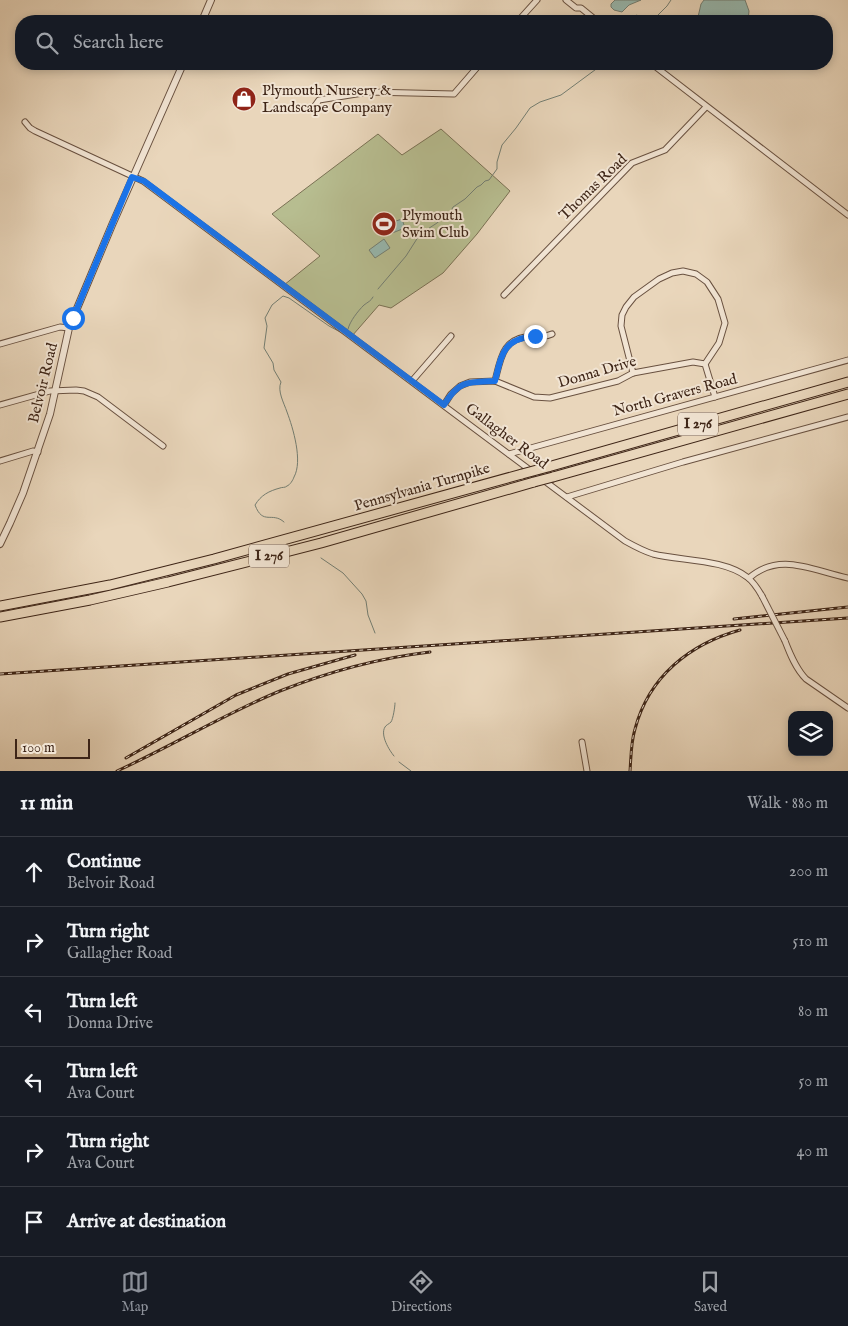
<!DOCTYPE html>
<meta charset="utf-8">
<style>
:root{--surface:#171b24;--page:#20242c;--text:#f1f3f6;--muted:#9ea1a6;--line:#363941;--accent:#8c9099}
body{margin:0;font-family:"IM FELL English",serif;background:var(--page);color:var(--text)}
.controls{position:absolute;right:15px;bottom:15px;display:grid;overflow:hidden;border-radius:10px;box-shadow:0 2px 8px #0003}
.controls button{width:45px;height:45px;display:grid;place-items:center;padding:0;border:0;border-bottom:1px solid var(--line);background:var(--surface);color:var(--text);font:25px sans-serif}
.scale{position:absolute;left:15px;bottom:12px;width:75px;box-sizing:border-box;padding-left:5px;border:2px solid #3e2517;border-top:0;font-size:14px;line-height:18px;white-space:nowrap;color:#3e2517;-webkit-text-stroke:4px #f1e4d3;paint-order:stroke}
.stop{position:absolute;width:15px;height:15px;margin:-11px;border:4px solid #1a73e8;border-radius:50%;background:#fff}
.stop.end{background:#1a73e8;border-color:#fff;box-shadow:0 1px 5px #0008}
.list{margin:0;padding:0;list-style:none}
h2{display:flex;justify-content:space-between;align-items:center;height:65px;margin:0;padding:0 20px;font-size:21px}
h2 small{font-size:16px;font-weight:400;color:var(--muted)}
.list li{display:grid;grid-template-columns:32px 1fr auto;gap:15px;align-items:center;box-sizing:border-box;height:70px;padding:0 20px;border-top:1px solid var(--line)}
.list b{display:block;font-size:19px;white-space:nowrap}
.list p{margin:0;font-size:16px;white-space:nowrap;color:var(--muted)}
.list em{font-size:16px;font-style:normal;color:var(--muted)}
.icon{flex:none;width:28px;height:28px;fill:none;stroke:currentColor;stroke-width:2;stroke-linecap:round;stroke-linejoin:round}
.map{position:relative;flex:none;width:848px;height:771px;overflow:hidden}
.search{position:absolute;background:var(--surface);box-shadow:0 2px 8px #0003;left:15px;right:15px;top:15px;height:55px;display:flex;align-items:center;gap:12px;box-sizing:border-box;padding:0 18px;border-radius:20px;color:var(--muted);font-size:19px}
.sheet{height:485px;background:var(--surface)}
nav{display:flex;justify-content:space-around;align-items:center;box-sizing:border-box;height:70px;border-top:1px solid var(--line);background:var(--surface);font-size:14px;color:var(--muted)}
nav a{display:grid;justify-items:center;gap:2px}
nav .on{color:var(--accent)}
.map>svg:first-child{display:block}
</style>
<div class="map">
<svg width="848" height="771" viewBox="0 0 848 771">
<rect width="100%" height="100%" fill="#e9d6bb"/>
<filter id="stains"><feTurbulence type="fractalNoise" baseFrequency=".004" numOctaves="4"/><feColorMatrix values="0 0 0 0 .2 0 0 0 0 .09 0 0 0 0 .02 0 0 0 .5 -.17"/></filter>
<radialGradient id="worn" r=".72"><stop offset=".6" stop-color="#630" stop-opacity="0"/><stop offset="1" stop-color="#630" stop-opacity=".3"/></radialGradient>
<path fill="#b7bd90" stroke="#7a7154" d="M441,129L510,191L477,234L443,273L391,308L379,305L352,336L284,285L320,256L272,214L378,134L402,155Z"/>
<g fill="#97b9b0" stroke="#737e73">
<path d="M615,0H641L629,5L622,12L614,10L611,7V4Z"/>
<path d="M704,0H745L749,11L748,21H702L698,17L701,4Z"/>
<path d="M402,219L405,228L387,235L384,225Z"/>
<path d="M384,239L390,248L375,258L369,250Z"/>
</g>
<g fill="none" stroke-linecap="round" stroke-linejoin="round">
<g stroke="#737e73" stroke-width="1">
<path d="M637,15L641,21"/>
<path d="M652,21L667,6L671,0"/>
<path d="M378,289L406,256L420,234L437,223L451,211L453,207L465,199L477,187L481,185L485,181L489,180L497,169V162L502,145L516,128L530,108L540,102L561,95L603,64"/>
<path d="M348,329C350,321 358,311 364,305C368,302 371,301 373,297"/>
<path d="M284,522C272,511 263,526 255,505C261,495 269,491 280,488C282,487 285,488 287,486C290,485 293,480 294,477C303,461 293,428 287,412C284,403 277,391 281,382L274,370L273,363L264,348L267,326L265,318L272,305L283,296L289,298L329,326L342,333"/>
<path d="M321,558L343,573L362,594L366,601L368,615L375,633"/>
<path d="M394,756C389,750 380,735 385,727C386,725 389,724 391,722C393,719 395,707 395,703"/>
<path d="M399,762L411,771"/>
</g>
<defs>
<g id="minor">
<path d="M566,0L576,8H581L597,21"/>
<path d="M518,21L537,0"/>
<path d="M652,64L848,215"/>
<path d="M314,107L319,100L369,92L454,94L480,64"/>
<path d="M25,122L30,128L35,131L143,181L625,541C634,546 643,551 653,554C682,561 724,559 747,577C754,582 758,589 762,596"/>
<path d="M504,295L632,163L665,150L706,107"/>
<path d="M0,344L60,327L69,328"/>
<path d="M633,373L621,326L622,315L626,307L634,297L659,279L672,273L683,271L696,274L707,282L718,299L725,323L719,343L705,364"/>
<path d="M412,381L451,336"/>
<path d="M495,381C501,356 503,338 532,336C541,336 544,338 552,334"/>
<path d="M0,405L50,391L76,390L84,391L98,397L163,446"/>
<path d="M444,405L451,394L460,386L470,382L495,381L534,397L550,398L618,381L633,373L693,362L705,364L715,397"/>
<path d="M509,454L848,360"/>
<path d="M0,461L33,451L38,452"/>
<path d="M567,497L683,462L848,417"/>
<path d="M749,578C780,551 813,571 848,578"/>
<path d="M785,641C790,654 796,669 806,679L848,708"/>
<path d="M582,742L587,771"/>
</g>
<g id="tertiary">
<path d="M202,21L211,0"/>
<path d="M0,544L10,523L23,493L50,414L69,328L73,318L112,225L183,64"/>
</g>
<g id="motorway">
<path d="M548,467L848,382"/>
<path d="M553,477L848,394"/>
<path d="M0,606L110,585L214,559L522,474"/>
<path d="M0,617L90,600L168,582L321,543L534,482"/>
</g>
</defs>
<use href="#minor" stroke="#695140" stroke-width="7"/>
<use href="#tertiary" stroke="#695140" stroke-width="8"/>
<use href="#motorway" stroke="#3e2517" stroke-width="11"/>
<use href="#minor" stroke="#f1e4d3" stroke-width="5"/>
<use href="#tertiary" stroke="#f1e4d3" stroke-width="6"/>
<use href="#motorway" stroke="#e9d6bb" stroke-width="9"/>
<defs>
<g id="rail">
<path d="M734,619L848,607"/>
<path d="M0,674L848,618"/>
<path d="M126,758L236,695L288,674L355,655"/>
<path d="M117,771C172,746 224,714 280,691C328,672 379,658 430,652"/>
<path d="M630,771C631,757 631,742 635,729C649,676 690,644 740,630"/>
</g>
</defs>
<use href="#rail" stroke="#3e2517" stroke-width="3"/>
<use href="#rail" stroke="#f1e4d3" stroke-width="1" stroke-dasharray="4" stroke-linecap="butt"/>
<defs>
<path id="minor-bridge" d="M762,596L785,641"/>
<g id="motorway-bridge">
<path d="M522,474L548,467"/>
<path d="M534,482L553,477"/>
</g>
</defs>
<use href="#minor-bridge" stroke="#695140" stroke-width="7" stroke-linecap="butt"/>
<use href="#motorway-bridge" stroke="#3e2517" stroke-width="11" stroke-linecap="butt"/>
<use href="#minor-bridge" stroke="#f1e4d3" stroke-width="5"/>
<use href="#motorway-bridge" stroke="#e9d6bb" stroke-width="9"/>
</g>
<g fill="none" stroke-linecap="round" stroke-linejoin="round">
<path stroke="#1a73e8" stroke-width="6" d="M73,318L132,177L144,181L444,405C459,380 468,382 495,381C502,353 503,339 535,336"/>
</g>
<defs>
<symbol id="shop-disc" viewBox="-11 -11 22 22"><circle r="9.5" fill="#8f2418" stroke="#f1e4d3"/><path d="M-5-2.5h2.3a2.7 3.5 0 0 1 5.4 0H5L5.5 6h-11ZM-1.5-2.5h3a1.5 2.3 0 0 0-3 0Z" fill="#fff"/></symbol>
<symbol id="stadium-disc" viewBox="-11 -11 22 22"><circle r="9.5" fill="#8f2418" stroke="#f1e4d3"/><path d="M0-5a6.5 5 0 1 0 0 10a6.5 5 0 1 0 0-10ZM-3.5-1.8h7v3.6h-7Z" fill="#fff"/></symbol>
</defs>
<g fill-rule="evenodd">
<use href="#shop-disc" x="230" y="85" width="28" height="28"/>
<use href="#stadium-disc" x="370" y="210" width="28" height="28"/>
</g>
<g text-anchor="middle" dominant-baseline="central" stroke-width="4" stroke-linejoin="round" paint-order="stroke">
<g fill="#f1e4d3" stroke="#745e4f" stroke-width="1">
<rect x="678" y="412.5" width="40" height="23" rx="4"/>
<rect x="249" y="544.5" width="40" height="23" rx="4"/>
</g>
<g font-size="14" font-weight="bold" fill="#3e2517">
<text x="698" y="424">I 276</text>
<text x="269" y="556">I 276</text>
</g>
<g font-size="15" fill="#3e2517" stroke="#f1e4d3" text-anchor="start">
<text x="262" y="90">Plymouth Nursery &amp;<tspan x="262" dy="17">Landscape Company</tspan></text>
<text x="402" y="215">Plymouth<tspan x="402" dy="17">Swim Club</tspan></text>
</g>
<g font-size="15" fill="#3e2517" stroke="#f1e4d3">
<text transform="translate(593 187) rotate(-44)">Thomas Road</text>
<text transform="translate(597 372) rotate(-16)">Donna Drive</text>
<text transform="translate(43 383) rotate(-76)">Belvoir Road</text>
<text transform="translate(675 395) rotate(-15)">North Gravers Road</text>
<text transform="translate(507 436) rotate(37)">Gallagher Road</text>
<text transform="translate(422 487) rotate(-16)">Pennsylvania Turnpike</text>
</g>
</g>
<rect width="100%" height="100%" filter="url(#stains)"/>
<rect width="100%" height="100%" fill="url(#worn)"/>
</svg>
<div class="controls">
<button><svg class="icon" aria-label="layers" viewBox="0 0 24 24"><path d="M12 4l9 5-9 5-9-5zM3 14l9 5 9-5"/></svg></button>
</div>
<div class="scale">100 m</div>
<div class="stop" style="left:73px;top:318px"></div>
<div class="stop end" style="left:535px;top:336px"></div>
<div class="search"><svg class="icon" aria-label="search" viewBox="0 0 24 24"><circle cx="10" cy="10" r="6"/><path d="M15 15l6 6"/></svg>Search here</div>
</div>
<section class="sheet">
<h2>11 min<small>Walk · 880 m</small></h2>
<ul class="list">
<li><svg class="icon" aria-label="ahead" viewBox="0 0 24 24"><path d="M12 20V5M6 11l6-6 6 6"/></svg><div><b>Continue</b><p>Belvoir Road</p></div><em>200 m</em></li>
<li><svg class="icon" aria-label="right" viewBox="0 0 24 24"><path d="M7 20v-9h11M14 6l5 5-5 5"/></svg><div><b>Turn right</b><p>Gallagher Road</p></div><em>510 m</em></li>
<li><svg class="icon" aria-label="left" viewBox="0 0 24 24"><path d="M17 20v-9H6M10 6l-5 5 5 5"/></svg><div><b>Turn left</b><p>Donna Drive</p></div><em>80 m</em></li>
<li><svg class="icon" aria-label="left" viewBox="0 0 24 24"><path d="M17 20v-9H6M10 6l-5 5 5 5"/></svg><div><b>Turn left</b><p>Ava Court</p></div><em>50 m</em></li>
<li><svg class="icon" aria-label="right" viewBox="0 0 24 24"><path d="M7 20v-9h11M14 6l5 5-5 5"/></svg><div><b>Turn right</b><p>Ava Court</p></div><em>40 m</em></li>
<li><svg class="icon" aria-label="arrive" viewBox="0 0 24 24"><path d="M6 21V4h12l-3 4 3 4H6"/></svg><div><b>Arrive at destination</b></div></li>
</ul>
</section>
<nav>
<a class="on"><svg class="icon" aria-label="map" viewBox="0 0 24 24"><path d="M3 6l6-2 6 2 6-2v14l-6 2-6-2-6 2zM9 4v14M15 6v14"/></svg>Map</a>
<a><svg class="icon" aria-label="directions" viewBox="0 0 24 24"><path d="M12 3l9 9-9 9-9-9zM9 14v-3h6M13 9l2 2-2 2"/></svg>Directions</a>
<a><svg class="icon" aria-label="saved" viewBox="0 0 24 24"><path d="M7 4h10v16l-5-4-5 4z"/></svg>Saved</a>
</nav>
